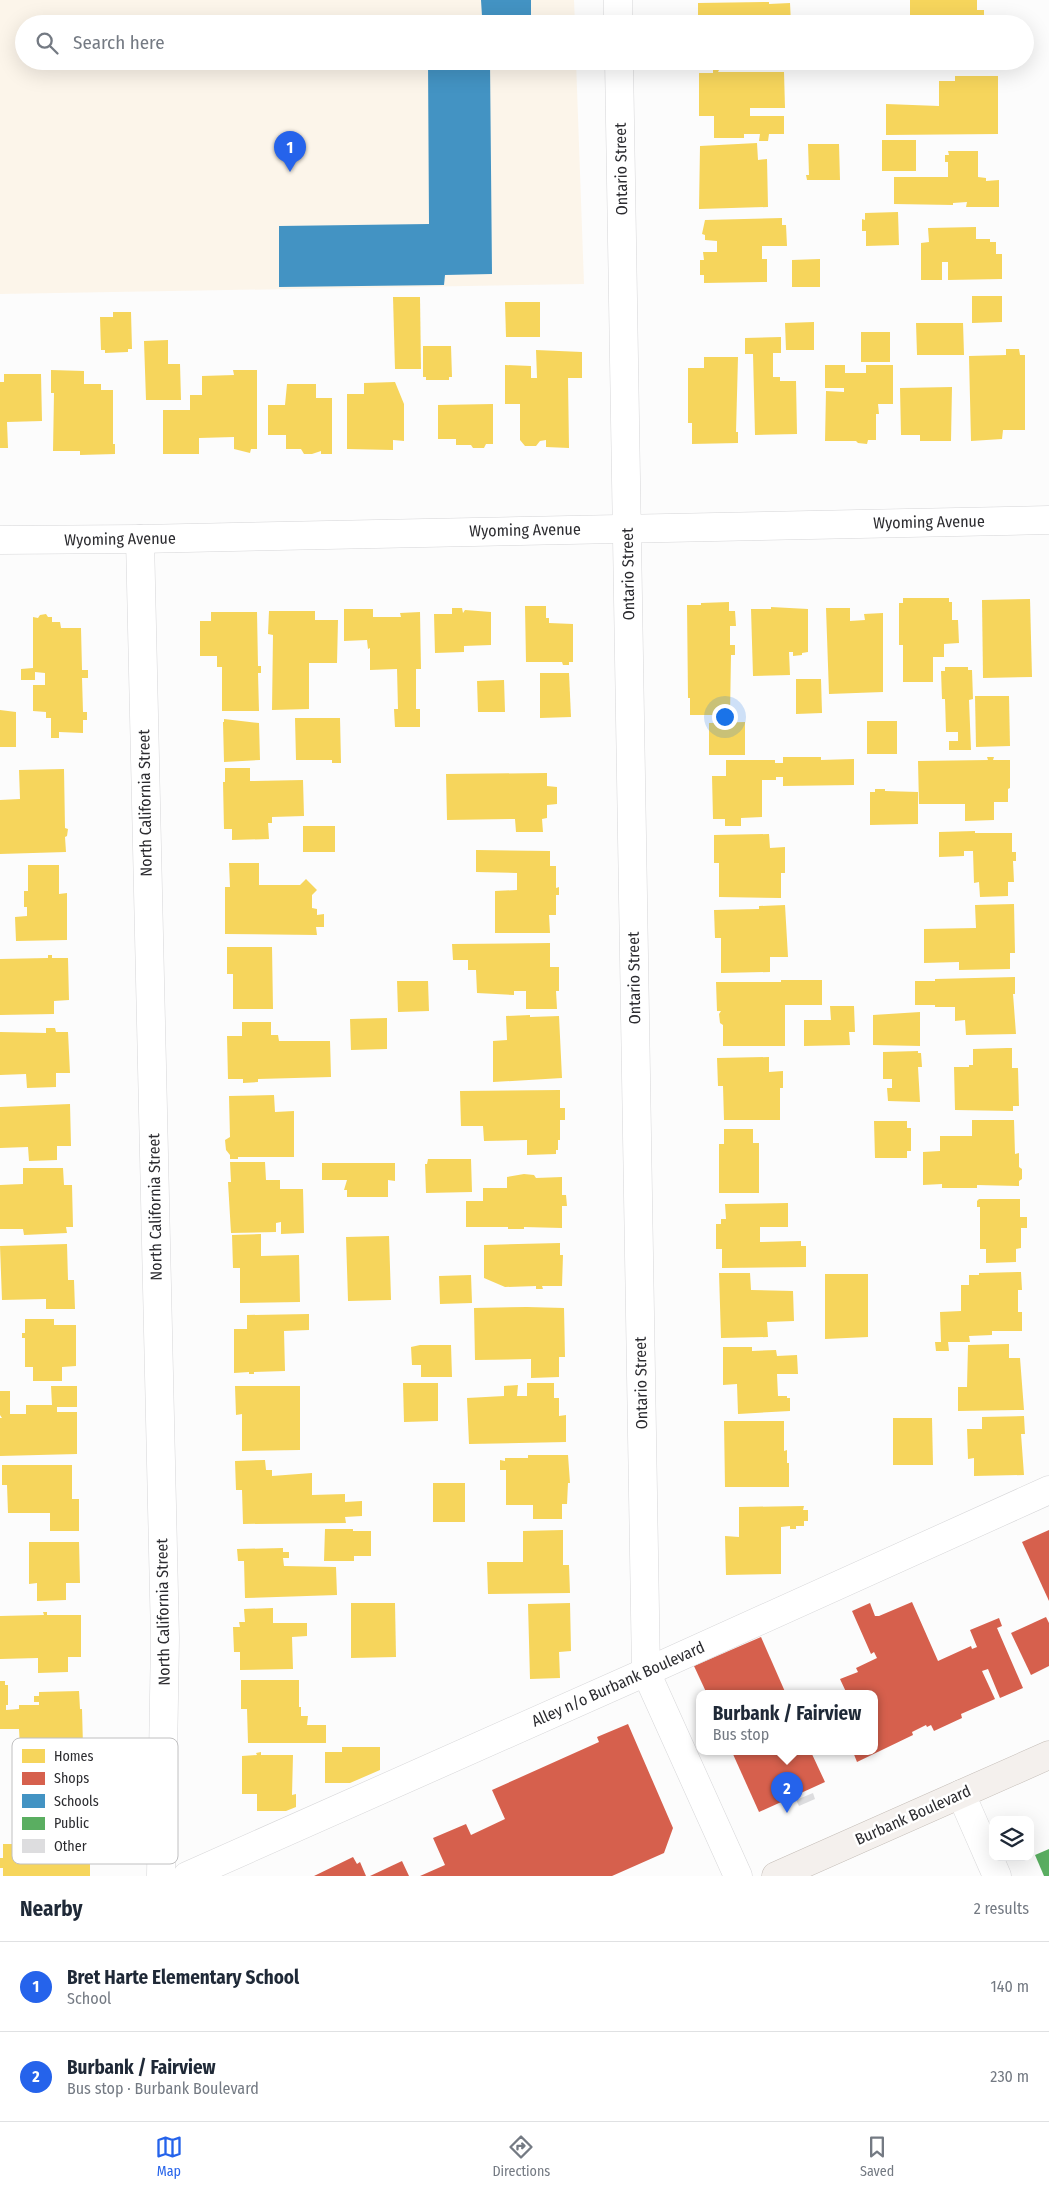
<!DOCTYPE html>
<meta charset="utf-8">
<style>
:root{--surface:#fff;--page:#f6f6f7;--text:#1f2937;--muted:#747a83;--line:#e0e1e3;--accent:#2563eb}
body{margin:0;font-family:"Fira Sans Condensed",sans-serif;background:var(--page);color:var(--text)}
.controls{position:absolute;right:15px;bottom:15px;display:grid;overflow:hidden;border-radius:10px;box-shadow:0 5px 20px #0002}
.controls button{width:45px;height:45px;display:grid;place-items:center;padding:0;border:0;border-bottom:1px solid var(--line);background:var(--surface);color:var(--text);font:25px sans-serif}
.you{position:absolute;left:724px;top:716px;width:18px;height:18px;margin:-12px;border:4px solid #fff;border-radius:50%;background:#1a73e8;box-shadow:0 0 0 8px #1a73e833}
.badge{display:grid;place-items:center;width:32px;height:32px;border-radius:50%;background:var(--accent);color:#fff;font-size:16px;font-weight:700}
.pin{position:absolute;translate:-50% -41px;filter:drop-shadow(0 1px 2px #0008)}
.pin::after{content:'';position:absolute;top:26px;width:18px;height:15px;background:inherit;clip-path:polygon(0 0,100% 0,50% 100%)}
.popup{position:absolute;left:696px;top:1690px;width:182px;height:65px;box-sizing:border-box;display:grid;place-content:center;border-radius:10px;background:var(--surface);filter:drop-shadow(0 1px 4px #0005);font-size:16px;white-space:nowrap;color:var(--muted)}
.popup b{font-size:19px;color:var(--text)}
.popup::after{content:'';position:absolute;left:50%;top:100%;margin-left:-10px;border:10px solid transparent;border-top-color:var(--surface)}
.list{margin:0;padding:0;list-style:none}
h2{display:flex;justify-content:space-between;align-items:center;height:65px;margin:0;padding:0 20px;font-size:21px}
h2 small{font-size:16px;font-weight:400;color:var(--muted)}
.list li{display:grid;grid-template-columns:32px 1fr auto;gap:15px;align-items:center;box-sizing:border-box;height:90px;padding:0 20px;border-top:1px solid var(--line)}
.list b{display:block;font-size:19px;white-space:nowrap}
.list p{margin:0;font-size:16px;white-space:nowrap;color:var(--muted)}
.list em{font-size:16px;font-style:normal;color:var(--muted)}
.icon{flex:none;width:28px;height:28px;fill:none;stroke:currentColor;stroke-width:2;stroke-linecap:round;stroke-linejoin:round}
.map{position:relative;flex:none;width:1049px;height:1876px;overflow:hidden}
.search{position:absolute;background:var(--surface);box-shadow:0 5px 20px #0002;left:15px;right:15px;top:15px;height:55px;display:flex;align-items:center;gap:12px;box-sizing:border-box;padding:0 18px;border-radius:28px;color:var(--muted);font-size:19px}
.sheet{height:245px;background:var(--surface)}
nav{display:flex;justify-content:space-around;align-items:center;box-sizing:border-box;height:70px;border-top:1px solid var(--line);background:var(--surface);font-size:14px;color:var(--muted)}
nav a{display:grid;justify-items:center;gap:2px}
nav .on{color:var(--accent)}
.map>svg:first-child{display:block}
</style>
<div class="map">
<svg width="1049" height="1876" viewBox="0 0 1049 1876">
<rect width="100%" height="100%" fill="#fcfcfc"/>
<path fill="#fcf5ea" d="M0,0H574L575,24H24V61H576L584,284L0,294Z"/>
<g fill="#f6d55c">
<path d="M910,0H977V10H984V21H990V24H928V18L910,19Z"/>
<path d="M769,2V4L790,3L791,24H698V3Z"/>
<rect x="777" y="61" width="32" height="5"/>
<path d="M713,70H719L718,72H784L785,108H750V116H784V134H769L768,141H759L760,134H744V138H714V116H699V73H713Z"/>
<path d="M955,76H998V134L886,135V104L939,106V81H955Z"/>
<rect x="882" y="140" width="34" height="31"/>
<path d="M757,143L758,160L767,159L768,207L699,209L700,146Z"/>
<path d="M808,144H839L840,180H807L806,175H809Z"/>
<path d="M948,151H978V177L986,178V181L999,180V207H966L967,202L953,203V205L894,204V177H948V162H945V155H949Z"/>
<path d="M898,212L899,245L866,246V231H862V219L865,220V213Z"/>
<path d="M782,218V225H786L787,246H762V259H767V282L704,283V275H700V260H704L703,252H717V241L705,240V235L702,234L705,220Z"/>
<path d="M976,227V239H990V242H996V254H1002V279L948,280V262H942V280H921V243L929,242L928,228Z"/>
<path d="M820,259V287H792V260Z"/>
<path d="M972,296H1002V322L972,323Z"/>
<path d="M393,297H420L421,369H395Z"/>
<path d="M505,302H540V337H506Z"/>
<path d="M113,312H131L132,349H128V352L105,353V350H101L100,317H113Z"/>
<path d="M814,322V350H786L785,323Z"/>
<path d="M916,323H963L964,355H917Z"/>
<rect x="861" y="332" width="29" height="30"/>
<path d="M781,337V353H773V377H780V381H796L797,434L755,435L753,354H745V338Z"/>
<path d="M168,340V364H180L181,400H146L144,341Z"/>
<path d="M423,346H451L452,377H449V380H426V377H423Z"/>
<path d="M1006,349H1019L1020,355H1025V430H1003L1002,439L971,441L969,356L1006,355Z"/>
<path d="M536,350L582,352V378H568L569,448L546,447V440L540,441L536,446H525L520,440V404H505V365L531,366V378H537Z"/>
<path d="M704,357H738L736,432H738V443L692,444V423H688V368H704Z"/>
<path d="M825,365H845V373H866V365H893V404H878L879,414H876V440H868L867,444L858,443L856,441H825L826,391L844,392V388H825Z"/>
<path d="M51,370L84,371V384H101V390H113V444H115V454L80,455V451H53L54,393H51Z"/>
<path d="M233,370H257V449H251L250,453L234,449V437L199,438V454H163V410H190V395H202V376L234,375Z"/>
<path d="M4,374H41L42,421L7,422L8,448H0V382H4Z"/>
<path d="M395,382L404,404V441L393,440V450L347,449V394H364V383Z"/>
<path d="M287,384H316V398H332V454H321V451L312,454H304L301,449H286V435H268V405H285Z"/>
<path d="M952,387L951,441H920V435H901L900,388Z"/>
<path d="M493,404V444H486L484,448H473L471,445H456V439H438V405Z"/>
<path d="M903,598H949V602H952V620H958L959,643L944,644V657H933V682H903V645H899V603H903Z"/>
<path d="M1030,599L1032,677L983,678L982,600Z"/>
<path d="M729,602V611H735L736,626H730V645H735V655H731L730,715H690V698H688L687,605H701V603Z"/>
<path d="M525,606H546V618H549V623L573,624V662H569V665H563L562,662H526Z"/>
<path d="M771,607L808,609V652L802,653V655L793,656V652H789L790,675L753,676L751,609H771Z"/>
<path d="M452,608H462L463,613L465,610L491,612V645L464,646V652L435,653L434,614H452Z"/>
<path d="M826,608H850V621L865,620L864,614L883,613V692L829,694Z"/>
<path d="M344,609H373V617H401L400,613L420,612L421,669H416V709H420V727H395L394,709H398L397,669L370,670V648L368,649L367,640L344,641Z"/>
<path d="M269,611H315V620H338L337,663H309V709L272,710L273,635L268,634Z"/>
<path d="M211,612H257L258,666H261V673H258L259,711H222V667H217V656H200V621H211Z"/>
<path d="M46,614L48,617H52V622H60L61,628H81L82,670H88V678H82L83,712H87V720H83V733L59,732V738H51V718H46V712L33,711V685H45V673L35,672V680H21V669L33,668V617L38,618L40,615Z"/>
<path d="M945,667H968V670H972L973,699L969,700L971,750H949V741H958V732H946L945,699H942L941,671H945Z"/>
<path d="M540,673H569L571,717L540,718Z"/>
<path d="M796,679H821L822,713L796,714Z"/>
<path d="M504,680L505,712H478L477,681Z"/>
<path d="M975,696H1009L1010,746L976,747Z"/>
<path d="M0,710L16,712V747H0Z"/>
<path d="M295,718H340L341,763H332V760H296Z"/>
<path d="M224,719L259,723L260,760L224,762L223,722H224Z"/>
<rect x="867" y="721" width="30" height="33"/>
<path d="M745,722V755H709V723Z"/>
<path d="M783,757H821V760L854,759V785L783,786V777H776V780H762V817L741,818V826H725V819H713L712,776H726V760H775V763H783Z"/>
<path d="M987,757H994L993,760H1010V788L1008,789V802H994V820L965,821V804H919L918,761L988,760Z"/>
<path d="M225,768H250V781L303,780L304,816L272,817V823H268L269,839L232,840V829H224L223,782H225Z"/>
<path d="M64,769L65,828L68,829L67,836L65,837L66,852L0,854V800L20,799L19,770Z"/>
<path d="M547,773V786L557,787V804L547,805V818L542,819L543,832H516L515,819L447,820L446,774Z"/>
<path d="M875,789H885V791L918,792V824L870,825V792H875Z"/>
<rect x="303" y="826" width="32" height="26"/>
<path d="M975,831V833H1012V852H1016V861H1013L1014,882H1008V896L980,897L979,882L974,883L973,851H964V856L939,857V832Z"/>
<path d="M769,834L770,848L785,847V873H781V898L719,897V863H714V835Z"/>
<path d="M476,850L550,851V866H556V888L559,887V895H556V915H549L550,933H495V891L517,890V873L476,872Z"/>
<path d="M229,863H259V885H300L306,879L317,890L312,895V908L317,909V915L324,914V927H316L317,935L225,934V887H230Z"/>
<path d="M28,865H59V894L67,893V940L16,941L15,917L27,916V907H24V891H28Z"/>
<path d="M1014,904L1015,953H1010V969L959,970V962L924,963V929L976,928L975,905Z"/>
<path d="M785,905L788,957H770V972L721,973V938H715L714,910L759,909V906Z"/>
<path d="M550,943V967H559V991H556L557,1009H526V991H514V995L477,993L476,970H468V960H453L452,944Z"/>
<path d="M227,947H272L273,1009H233V974H227Z"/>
<path d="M48,955H52V958H68L69,1000L54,1001V1014L0,1015V959L48,958Z"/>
<path d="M1015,977V994H1013L1016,1034L966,1035L965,1020L955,1021V1007H935V1005H915V981H935V979Z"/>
<path d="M781,980H822V1005H785V1046H723V1025L720,1023L719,1014L721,1011H717L716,982H781Z"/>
<path d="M397,981H428L429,1011L398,1012Z"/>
<path d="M830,1006H854L855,1032H849L850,1045L804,1046V1020H831Z"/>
<path d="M920,1012V1046L873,1045V1015Z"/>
<path d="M530,1015V1017L559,1016L562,1078L493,1082V1041L507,1040L506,1016Z"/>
<path d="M387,1018V1049L351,1050L350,1019Z"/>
<path d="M242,1022H271V1035H278L279,1041H330L331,1077L258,1079V1082L243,1083V1079H228L227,1036H242Z"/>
<path d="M46,1028H55L56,1032H68L70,1073H56V1087L27,1088L26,1074L0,1075V1032L46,1033Z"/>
<path d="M1007,1048H1012V1068H1018L1019,1106H1013V1111L955,1110L954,1067H969V1065H973V1049Z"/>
<path d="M918,1051V1053H921L922,1067H918L920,1102L888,1101L887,1088H892V1079H883V1052Z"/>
<path d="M769,1057V1072L783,1071V1088H780V1120H724L723,1086H718L717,1058Z"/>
<path d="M560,1090V1108H565V1120H560V1140H558V1150H556V1154L527,1155V1140L484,1141L483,1126H461L460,1091Z"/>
<path d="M274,1095L275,1112L294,1111V1157H238V1159H230V1155L226,1150L225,1140L230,1137L229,1096Z"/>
<path d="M70,1104L71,1146H57V1160L29,1161L28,1147L0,1148V1107Z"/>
<path d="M972,1120H1014L1015,1154L1019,1153V1167L1022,1169V1179L1019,1181V1186L977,1185V1188H942V1184L923,1185V1152L940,1151V1136H972Z"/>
<path d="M874,1121H907V1128H911V1151H907V1158H875Z"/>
<path d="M724,1129H753V1143H759V1193H719V1144H724Z"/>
<path d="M428,1159H471L472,1192L426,1193L425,1164H427Z"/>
<path d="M230,1162H265L266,1180H280V1189H303L304,1233L281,1234V1222L276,1223V1232L231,1233L228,1182H231Z"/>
<path d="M322,1163H395V1181L388,1180V1197H347V1190H344L347,1180H322Z"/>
<path d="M23,1168H63L64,1185H72L73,1227H66L67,1233L24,1235L23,1229H0V1185L23,1184Z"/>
<path d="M524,1174L534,1175L536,1178L562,1177V1195H566L567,1206H562V1228L524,1227V1229H508V1227H466V1201H483V1188H507V1177Z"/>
<path d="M979,1199H1020V1217H1027V1228H1021V1248L1016,1249V1262L986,1263V1249H980V1207H977V1201Z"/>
<path d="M788,1203V1227H760V1242L801,1241V1246H806V1267L722,1268V1249H716V1224H721V1219H726L725,1204Z"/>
<path d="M261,1234V1256L299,1255L300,1302L240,1303V1268H233L232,1235Z"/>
<path d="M389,1236L391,1300L348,1301L346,1237Z"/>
<path d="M560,1243V1255H563L562,1286H542L543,1289H536V1286L505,1287L484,1278V1245Z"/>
<path d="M67,1244L68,1280H74L75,1309H46V1299L2,1300L0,1246Z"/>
<path d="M1021,1272L1022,1290H1018V1312H1022V1331H992V1335L969,1336L970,1342H948L949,1351H936L935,1342H941L940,1312L961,1311V1285H969V1275H979V1273Z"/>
<path d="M719,1273H750L751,1290L793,1291L794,1321L767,1322L768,1337L721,1338Z"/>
<path d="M825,1274H868V1337L825,1339Z"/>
<path d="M471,1275L472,1303L440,1304L439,1276Z"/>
<path d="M527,1307L564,1308L565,1357H559V1377L531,1378V1359L475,1360L474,1308Z"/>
<path d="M309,1314V1330L284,1331L285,1371L254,1372V1374H249V1372L234,1373V1329H247V1315Z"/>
<path d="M25,1319H54V1325H76V1366L62,1367V1381H33V1367H25V1338H22V1333H25Z"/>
<path d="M1009,1344V1358H1020L1024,1410L958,1411V1387H967L968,1345Z"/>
<path d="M420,1345H451L452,1377H421V1365H412L411,1347Z"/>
<path d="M723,1347H752V1351L776,1350L777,1356L797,1355L798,1374H777L778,1396H787V1398H790V1411L738,1414L737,1384L723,1385Z"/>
<path d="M403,1383H438V1421L404,1422Z"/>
<path d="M527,1383H554V1398H559V1416L566,1415V1442L469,1444L467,1398L504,1396V1386L518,1385L517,1396H527Z"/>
<path d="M51,1386H77V1407H57V1412H77V1454L0,1456V1418H2L0,1415V1391H10V1414H26V1405H52Z"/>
<path d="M235,1386H300V1450L242,1451V1414L236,1415Z"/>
<path d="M1024,1416L1025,1434H1021L1024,1475L974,1476V1458L968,1459L967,1429H982V1417Z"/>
<path d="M893,1418H932L933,1465H893Z"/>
<path d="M724,1421H784V1451L787,1450V1463H789V1487H725Z"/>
<path d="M528,1455H568L570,1483H568L567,1504H562V1519H533V1505H506V1470H500V1460L505,1461V1458H528Z"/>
<path d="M265,1460L266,1470H272V1476L312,1473V1495L345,1494V1502L362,1501V1516L345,1517L346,1523L243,1524L242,1490H236L235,1461Z"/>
<path d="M2,1465H72V1499H79V1531H50V1513H8L7,1485H2Z"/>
<rect x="433" y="1483" width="32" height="39"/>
<path d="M804,1506L803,1510H808V1521H804V1526H796V1529H790V1526L781,1527V1574L726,1575L725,1536L739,1537V1507Z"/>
<path d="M325,1529H353V1531H371V1556H354V1561H324Z"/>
<path d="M563,1530V1565H569L570,1593L488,1594L487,1562H523V1531Z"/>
<path d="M29,1542H79L80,1583H66V1600L37,1601V1583L29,1584Z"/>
<path d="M283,1548V1552H289V1558H283L284,1566L336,1567L337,1595L245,1598L244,1561H238L237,1549Z"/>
<path d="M351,1603H395L396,1657L351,1658Z"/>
<path d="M570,1603L571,1651L559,1652L560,1678L530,1679L528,1604Z"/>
<path d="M273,1608V1623H307V1636L292,1637L293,1669L240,1670V1652H234L233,1627H240L239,1622H245L244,1609Z"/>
<path d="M43,1612H47V1615H81V1657H68V1672L38,1673V1658L0,1659V1616L44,1615Z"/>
<path d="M241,1680H299V1707H301V1716H308L307,1725H326V1743H248L247,1709H241Z"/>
<path d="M0,1681H5V1685H8V1705H6V1710L19,1709V1705H39V1702H34V1696H39V1692L79,1691L80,1709H82L83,1746L20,1747L19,1729H0Z"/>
<path d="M342,1747H380V1770L350,1783H325V1752H342Z"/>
<path d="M261,1752V1755H293L292,1795L296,1794V1807L286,1811H257V1794H242V1756L257,1755L256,1753Z"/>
<path d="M57,1764L56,1770H83V1820H20L19,1788L26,1787L25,1784H20L19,1778H25V1765Z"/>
<path d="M50,1830H79V1844H85V1863H90V1876H3V1868H0V1858H3V1844H50Z"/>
</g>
<g fill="#d6604d">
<path d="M1049,1530V1601L1022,1542Z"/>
<path d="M912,1602L938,1661L971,1646L972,1649L977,1647L970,1630L999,1618L1002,1626L997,1628L1023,1688L1000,1698L988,1669L982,1671L995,1699L961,1714L962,1718L934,1731L931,1725L927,1727L926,1725L912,1732L913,1735L857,1762L853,1752H874V1694H847L840,1679L858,1672L856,1668L877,1658L874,1652L871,1654L852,1611L870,1603L875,1616H879Z"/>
<path d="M1046,1617L1049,1623V1666L1031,1675L1011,1633Z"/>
<path d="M761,1637L786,1694H707L694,1666Z"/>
<path d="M628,1724L673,1828L664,1853L612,1876H420L445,1865L433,1838L466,1824L471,1835L505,1819L492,1790L599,1742L597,1737Z"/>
<path d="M732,1752H811L825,1782L759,1812Z"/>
<path d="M353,1857L357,1864L360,1862L366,1876H314Z"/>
<path d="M402,1861L409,1876H370Z"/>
</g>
<g fill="#4393c3">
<path d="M481,0H531V24H427V17L482,16Z"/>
<path d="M428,61H490L492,274L445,275L444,285L279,287V226L429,224Z"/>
</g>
<path fill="#5aae61" d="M1049,1849V1876H1044L1035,1855Z"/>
<path fill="#dddddf" d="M813,1793L815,1799L799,1806L796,1800Z"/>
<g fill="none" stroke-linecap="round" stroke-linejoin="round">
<defs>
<g id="minor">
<path d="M618,0V24"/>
<path d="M619,61L646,1672L738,1876"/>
<path d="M140,539L165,1638L161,1876"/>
<path d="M0,540L140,539L1049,520"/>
<path d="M961,1794L997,1876"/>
<path d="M187,1876L646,1672L1049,1490"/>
</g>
<path id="major" d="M776,1876L1049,1755"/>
</defs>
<use href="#minor" stroke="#d6d6d8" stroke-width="29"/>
<use href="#major" stroke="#c3bcb6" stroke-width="29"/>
<use href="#minor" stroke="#fff" stroke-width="28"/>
<use href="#major" stroke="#f4f0ed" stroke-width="28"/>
</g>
<g text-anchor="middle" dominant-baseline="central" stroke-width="5" stroke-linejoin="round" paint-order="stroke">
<g font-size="16" fill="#2c2c30" stroke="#fff">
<text transform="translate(621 169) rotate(-91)">Ontario Street</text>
<text transform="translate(929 522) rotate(-1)">Wyoming Avenue</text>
<text transform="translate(525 530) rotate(-1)">Wyoming Avenue</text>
<text transform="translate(120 539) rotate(-1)">Wyoming Avenue</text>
<text transform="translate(628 574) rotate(-91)">Ontario Street</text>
<text transform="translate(145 803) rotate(-91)">North California Street</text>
<text transform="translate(634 978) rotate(-91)">Ontario Street</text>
<text transform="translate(155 1207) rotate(-91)">North California Street</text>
<text transform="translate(641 1383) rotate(-91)">Ontario Street</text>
<text transform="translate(163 1612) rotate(-91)">North California Street</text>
<text transform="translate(618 1684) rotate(-24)">Alley n/o Burbank Boulevard</text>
<text transform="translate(913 1815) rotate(-24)">Burbank Boulevard</text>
</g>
</g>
<rect x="12" y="1738" width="166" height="126" rx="8" fill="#fff" stroke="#c0c0c1" stroke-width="1"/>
<rect x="22" y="1749" width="23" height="14" fill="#f6d55c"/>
<rect x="22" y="1772" width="23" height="13" fill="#d6604d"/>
<rect x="22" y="1794" width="23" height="14" fill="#4393c3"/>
<rect x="22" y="1817" width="23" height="13" fill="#5aae61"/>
<rect x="22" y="1839" width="23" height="14" fill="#dddddf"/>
<g font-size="14" fill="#2c2c30">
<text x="54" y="1761">Homes</text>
<text x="54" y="1783">Shops</text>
<text x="54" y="1806">Schools</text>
<text x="54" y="1828">Public</text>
<text x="54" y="1851">Other</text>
</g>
</svg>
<div class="controls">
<button><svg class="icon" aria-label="layers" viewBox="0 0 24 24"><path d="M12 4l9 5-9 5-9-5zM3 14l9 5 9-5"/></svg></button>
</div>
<div class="you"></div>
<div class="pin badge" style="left:290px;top:172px">1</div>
<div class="pin badge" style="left:787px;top:1813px">2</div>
<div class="popup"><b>Burbank / Fairview</b>Bus stop</div>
<div class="search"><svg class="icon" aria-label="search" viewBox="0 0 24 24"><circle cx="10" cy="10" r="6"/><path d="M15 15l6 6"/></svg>Search here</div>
</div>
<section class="sheet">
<h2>Nearby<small>2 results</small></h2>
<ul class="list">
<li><span class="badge">1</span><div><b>Bret Harte Elementary School</b><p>School</p></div><em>140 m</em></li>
<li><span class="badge">2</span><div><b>Burbank / Fairview</b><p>Bus stop · Burbank Boulevard</p></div><em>230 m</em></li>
</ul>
</section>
<nav>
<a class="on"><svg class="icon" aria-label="map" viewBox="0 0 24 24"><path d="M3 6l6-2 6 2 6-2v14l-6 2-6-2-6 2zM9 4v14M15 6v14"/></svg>Map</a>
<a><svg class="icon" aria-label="directions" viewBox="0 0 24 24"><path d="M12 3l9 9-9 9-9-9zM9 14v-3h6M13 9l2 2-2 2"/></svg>Directions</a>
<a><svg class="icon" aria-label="saved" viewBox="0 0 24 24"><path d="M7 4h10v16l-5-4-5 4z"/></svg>Saved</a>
</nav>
